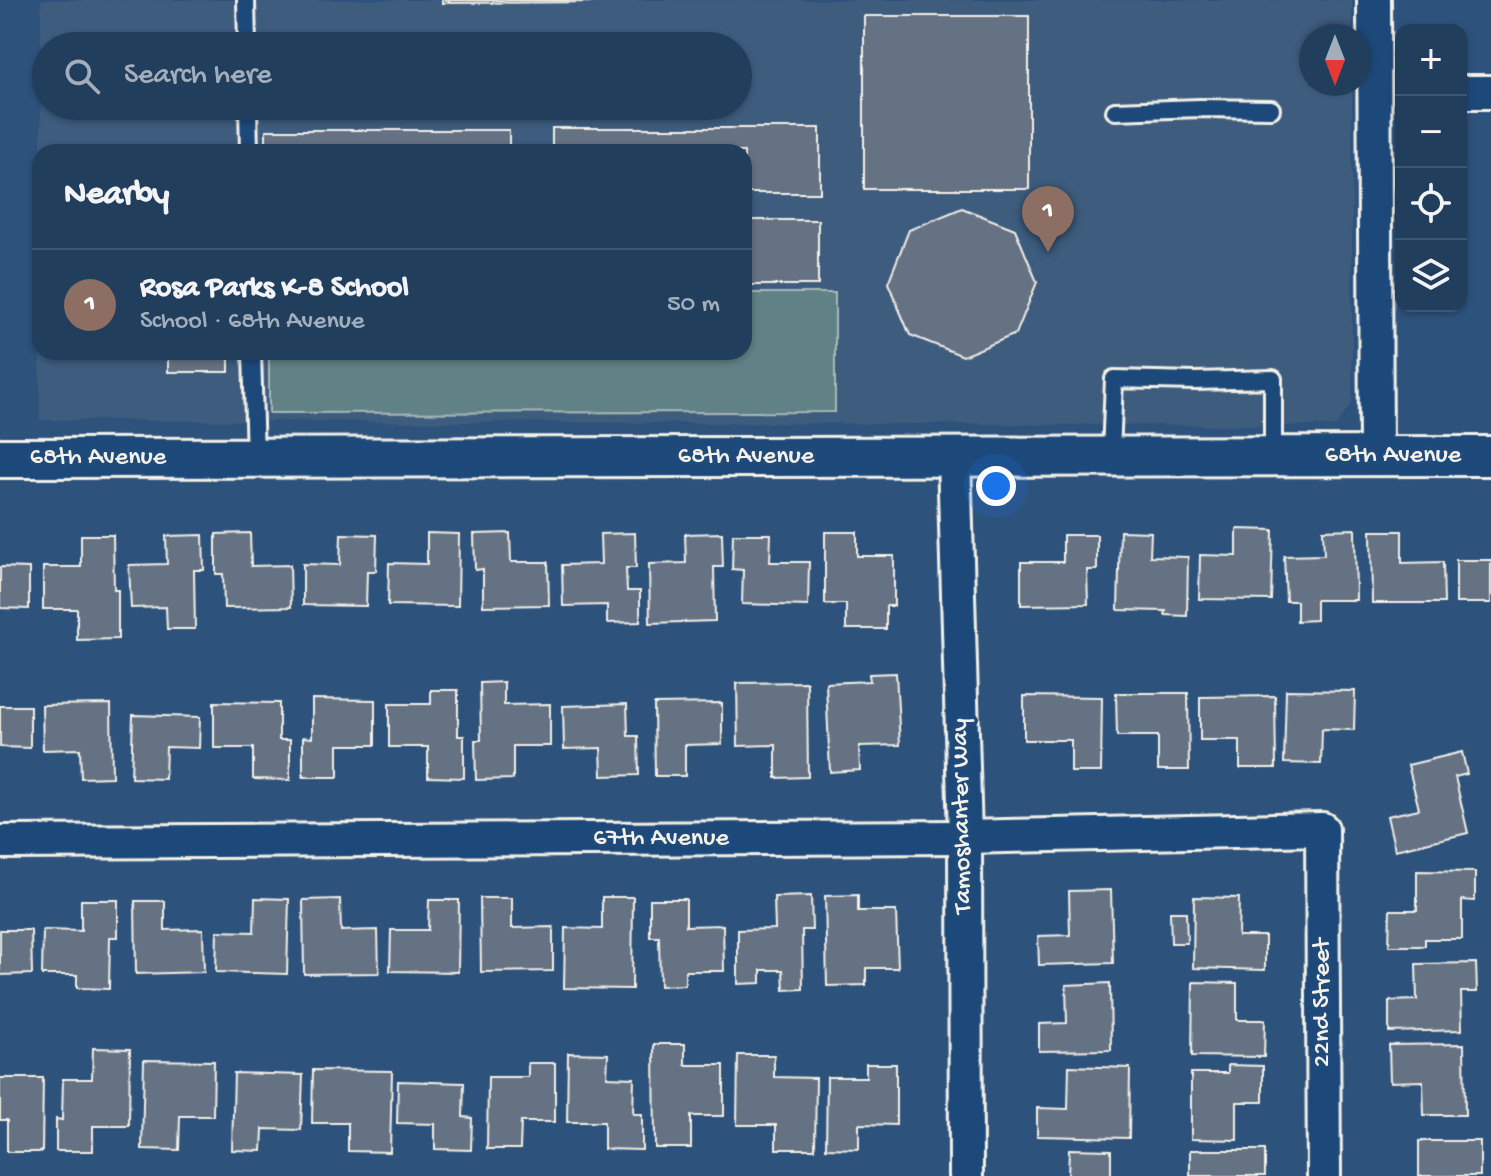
<!DOCTYPE html>
<meta charset="utf-8">
<style>
:root{--surface:#223e5d;--page:#2a4563;--text:#f1f3f6;--muted:#a2aebc;--line:#3f5772;--accent:#8bbbb9}
body{margin:0;font-family:"Gochi Hand",sans-serif;background:var(--page);color:var(--text)}
.controls{position:absolute;right:24px;top:24px;display:grid;overflow:hidden;border-radius:16px;box-shadow:0 2px 6px #0004}
.controls button{width:72px;height:72px;display:grid;place-items:center;padding:0;border:0;border-bottom:2px solid var(--line);background:var(--surface);color:var(--text);font:40px sans-serif}
.compass{position:absolute;left:1299px;top:24px;width:72px;height:72px;border-radius:50%;background:var(--surface);box-shadow:0 2px 6px #0004;rotate:180deg}
.you{position:absolute;left:996px;top:486px;width:28px;height:28px;margin:-20px;border:6px solid #fff;border-radius:50%;background:#1a73e8;box-shadow:0 0 0 12px #1a73e833}
.badge{display:grid;place-items:center;width:52px;height:52px;border-radius:50%;background:var(--accent);color:#fff;font-size:26px;font-weight:700}
.pin{position:absolute;translate:-50% -66px;filter:drop-shadow(0 2px 4px #0008)}
.pin::after{content:'';position:absolute;top:42px;width:28px;height:24px;background:inherit;clip-path:polygon(0 0,100% 0,50% 100%)}
.list{margin:0;padding:0;list-style:none}
h2{display:flex;justify-content:space-between;align-items:center;height:104px;margin:0;padding:0 32px;font-size:34px}
h2 small{font-size:26px;font-weight:400;color:var(--muted)}
.list li{display:grid;grid-template-columns:52px 1fr auto;gap:24px;align-items:center;box-sizing:border-box;height:112px;padding:0 32px;border-top:2px solid var(--line)}
.list b{display:block;font-size:30px;white-space:nowrap}
.list p{margin:0;font-size:26px;white-space:nowrap;color:var(--muted)}
.list em{font-size:26px;font-style:normal;color:var(--muted)}
.icon{flex:none;width:44px;height:44px;fill:none;stroke:currentColor;stroke-width:2;stroke-linecap:round;stroke-linejoin:round}
.map{position:relative;flex:none;width:1491px;height:1176px;overflow:hidden}
.search{position:absolute;background:var(--surface);box-shadow:0 2px 6px #0004;left:32px;top:32px;width:720px;height:88px;display:flex;align-items:center;gap:20px;box-sizing:border-box;padding:0 28px;border-radius:44px;color:var(--muted);font-size:30px}
.panel{position:absolute;background:var(--surface);box-shadow:0 2px 6px #0004;left:32px;top:144px;width:720px;height:216px;border-radius:24px}
.map>svg:first-child{display:block}
</style>
<div class="map">
<svg width="1491" height="1176" viewBox="0 0 1491 1176">
<rect width="100%" height="100%" fill="#2d527c"/>
<filter id="ink" filterUnits="userSpaceOnUse"><feTurbulence type="fractalNoise" baseFrequency=".0125" numOctaves="2"/><feDisplacementMap in="SourceGraphic" scale="16" xChannelSelector="R" yChannelSelector="G"/><feConvolveMatrix kernelMatrix="1 2 1 2 8 2 1 2 1" color-interpolation-filters="sRGB"/></filter>
<g filter="url(#ink)">
<path fill="#3e5c7e" fill-rule="evenodd" d="M41,0H1352V36H1311V84H1352V403L1336,426L40,420V352H744V152H41ZM46,46H738V106H46Z"/>
<path fill="#608185" stroke="#aab9b6" stroke-width="2" d="M744,293H835V412L269,413V352H744Z"/>
<g fill="#657284" stroke="#f4f1e8" stroke-width="2">
<path d="M442,0H601L602,2L442,3Z"/>
<rect x="864" y="16" width="165" height="173"/>
<rect x="443" y="39" width="156" height="7"/>
<path d="M552,128H820V193H744V152H552Z"/>
<rect x="266" y="130" width="243" height="22"/>
<path d="M962,208L1015,229L1037,282L1016,334L963,356L910,335L888,283L909,230Z"/>
<rect x="744" y="220" width="74" height="65"/>
<rect x="168" y="352" width="61" height="20"/>
<path d="M1237,529L1273,530L1271,600L1199,599L1200,555L1237,556Z"/>
<path d="M1355,529L1356,600H1316V620L1297,621V601H1286L1284,556L1324,555L1323,530Z"/>
<path d="M1120,531L1151,532L1150,556L1188,557L1187,616L1165,615L1166,611L1118,610Z"/>
<path d="M1371,531H1402V563L1443,562L1444,603H1372Z"/>
<path d="M825,532H857V556H894V606H886V629H846V604H825Z"/>
<path d="M250,533L251,566L290,565L291,607L224,608L223,574H216V534Z"/>
<path d="M427,533L459,534L458,606L388,605L389,563L427,564Z"/>
<path d="M510,533L511,562H548L549,605L483,606V569L475,570L474,534Z"/>
<path d="M635,533L636,568H626L627,591H640V622L607,623V605L563,606L562,565L601,564L600,534Z"/>
<path d="M722,533L723,567H714L715,621L650,623L649,564L686,563L685,534Z"/>
<path d="M341,534L377,535L376,571H367L366,606L303,605V564L340,565Z"/>
<path d="M733,534H771L770,562H809L808,606L742,604L743,570L732,569Z"/>
<path d="M81,535H113L114,590H118V639L77,640V609H43V567H81Z"/>
<path d="M203,535L204,570H194L195,629H167L166,607L131,608L129,565L167,564L166,536Z"/>
<path d="M1063,535H1097V570H1087L1088,604L1021,605V562H1063Z"/>
<rect x="1456" y="560" width="35" height="43"/>
<path d="M0,567L29,568V609L0,608Z"/>
<path d="M896,673L900,745L859,746L860,770L830,772L826,683L870,681L869,674Z"/>
<path d="M504,682V705L550,704V746H513V779L476,780L475,740H481L480,683Z"/>
<path d="M807,682L808,777L776,778V745L738,746L737,683Z"/>
<path d="M431,690H458V736H464V778L428,777V747H389V704H431Z"/>
<path d="M1286,690L1355,691L1354,730L1322,729L1321,764L1284,763Z"/>
<path d="M1116,693H1188L1189,770H1158V736H1117Z"/>
<path d="M1024,696L1102,697L1101,772H1071V740H1024Z"/>
<path d="M1275,696L1276,768H1240V740H1200V697Z"/>
<path d="M312,699L375,700V745H338V777H303V737L312,738Z"/>
<path d="M214,702L279,703V740H290V780L253,779V748H214Z"/>
<path d="M722,703V744L685,745V776H655L654,704Z"/>
<path d="M111,704L112,777L81,778L80,749L43,750L42,705Z"/>
<path d="M627,704L628,736H638L639,775L602,776L601,748L564,749L563,706Z"/>
<path d="M0,706H30V748L0,747Z"/>
<path d="M133,715L200,717L199,748L166,747L165,779L131,778Z"/>
<path d="M1462,752L1467,774L1455,777L1468,833L1395,850L1387,816L1419,809L1408,765Z"/>
<path d="M1417,871L1475,872V901L1462,900V939H1425V946H1389L1390,910H1417Z"/>
<path d="M1111,890L1113,963L1039,965L1038,936L1070,935L1069,891Z"/>
<path d="M858,895V911H896L898,968H866V985L827,986L825,896Z"/>
<path d="M811,896L812,930H802L803,989L784,990L783,970H761V983L738,984V930L775,929L774,897Z"/>
<path d="M602,897H633L632,989L564,988L565,928L602,929Z"/>
<path d="M1194,897L1239,898L1238,936H1265V970L1193,968Z"/>
<path d="M255,898L289,899L287,974L216,972L217,931L254,932Z"/>
<path d="M480,898H512V928L553,927V971L481,972Z"/>
<path d="M340,899L341,931L378,930L379,973L304,974L303,900Z"/>
<path d="M650,899H686V926L723,925L724,971H685V985L660,986L659,937H650Z"/>
<path d="M81,900H118V937H110L109,989L77,988V975H42L43,930L81,931Z"/>
<path d="M429,900H459L458,972L390,971L391,930H428Z"/>
<path d="M135,901H165V930L203,929L204,972L136,974Z"/>
<path d="M1170,912H1186L1187,943H1171Z"/>
<path d="M0,930H31L32,974L0,975Z"/>
<path d="M1476,963L1477,992H1461L1462,1030L1389,1032V1001L1417,1000L1416,964Z"/>
<path d="M1193,982L1237,983V1020H1265L1264,1057L1192,1056Z"/>
<path d="M1110,983L1111,1050L1039,1051V1024L1067,1023L1066,985Z"/>
<path d="M654,1044H685V1065H724V1116H691V1148H655Z"/>
<path d="M1464,1044L1465,1115H1424L1423,1081L1390,1082L1389,1045Z"/>
<path d="M93,1048L130,1049L129,1126H93V1151H56V1119L62,1120L63,1079H92Z"/>
<path d="M568,1053L608,1054L607,1077L634,1078L633,1114H642V1150L604,1149V1122H567Z"/>
<path d="M738,1055H774V1077L816,1078L815,1149H776V1125H737Z"/>
<path d="M144,1060L214,1061L213,1116H180L179,1150L142,1149Z"/>
<path d="M528,1063H555V1122H521L520,1149H487L488,1077H528Z"/>
<path d="M866,1064H896V1125L859,1124V1149L826,1148L827,1077H866Z"/>
<path d="M1228,1065L1263,1066V1102H1237V1140L1191,1139V1073H1228Z"/>
<path d="M1069,1066L1130,1068L1129,1138L1037,1136V1108L1068,1109Z"/>
<path d="M313,1070L392,1071L390,1152L348,1151V1123H312Z"/>
<path d="M234,1073L303,1075L301,1130L263,1129L262,1151L232,1150Z"/>
<path d="M0,1078H43L42,1152H7V1120H0Z"/>
<path d="M398,1081L464,1083L463,1117L472,1118L471,1150L435,1149V1124L397,1123Z"/>
<rect x="1419" y="1141" width="61" height="35"/>
<path d="M1069,1149L1111,1150V1176H1068Z"/>
<rect x="1190" y="1150" width="75" height="26"/>
</g>
<g fill="none" stroke-linecap="round" stroke-linejoin="round">
<defs>
<g id="service">
<path d="M246,0L247,46"/>
<path d="M248,106L249,152"/>
<path d="M1115,111L1200,108L1271,109"/>
<path d="M252,352L255,458"/>
<path d="M1111,455L1114,379L1195,381L1273,379V455"/>
</g>
<g id="minor">
<path d="M1374,0L1376,455"/>
<path d="M1461,92H1491"/>
<path d="M954,456L965,837L966,1176"/>
<path d="M0,842L965,837L1322,829L1324,1176"/>
</g>
<path id="tertiary" d="M0,458L1491,456"/>
</defs>
<use href="#service" stroke="#f4f1e8" stroke-width="22"/>
<use href="#minor" stroke="#f4f1e8" stroke-width="38"/>
<use href="#tertiary" stroke="#f4f1e8" stroke-width="44"/>
<use href="#service" stroke="#1f4a7a" stroke-width="16"/>
<use href="#minor" stroke="#1f4a7a" stroke-width="32"/>
<use href="#tertiary" stroke="#1f4a7a" stroke-width="38"/>
</g>
</g>
<g text-anchor="middle" dominant-baseline="central" stroke-width="7" stroke-linejoin="round" paint-order="stroke">
<g font-size="26" fill="#f4f1e8" stroke="#1f4a7a">
<text x="1393" y="456">68th Avenue</text>
<text x="746" y="457">68th Avenue</text>
<text x="98" y="458">68th Avenue</text>
<text transform="translate(963 816) rotate(-91)">Tamoshanter Way</text>
<text x="661" y="839">67th Avenue</text>
<text transform="translate(1323 1003) rotate(-90)">22nd Street</text>
</g>
</g>
</svg>
<div class="controls">
<button>+</button>
<button>−</button>
<button><svg class="icon" aria-label="locate" viewBox="0 0 24 24"><circle cx="12" cy="12" r="6"/><path d="M12 2v4M12 18v4M2 12h4M18 12h4"/></svg></button>
<button><svg class="icon" aria-label="layers" viewBox="0 0 24 24"><path d="M12 4l9 5-9 5-9-5zM3 14l9 5 9-5"/></svg></button>
</div>
<svg class="compass" viewBox="-18 -18 36 36"><path d="M0-13l5 13h-10z" fill="#e53935"/><path d="M0 13l5-13h-10z" fill="#a2aebc"/></svg>
<div class="you"></div>
<div class="pin badge" style="left:1048px;top:252px;background:#8d6e63">1</div>
<div class="search"><svg class="icon" aria-label="search" viewBox="0 0 24 24"><circle cx="10" cy="10" r="6"/><path d="M15 15l6 6"/></svg>Search here</div>
<section class="panel">
<h2>Nearby<small></small></h2>
<ul class="list">
<li><span class="badge" style="background:#8d6e63">1</span><div><b>Rosa Parks K-8 School</b><p>School · 68th Avenue</p></div><em>50 m</em></li>
</ul>
</section>
</div>
